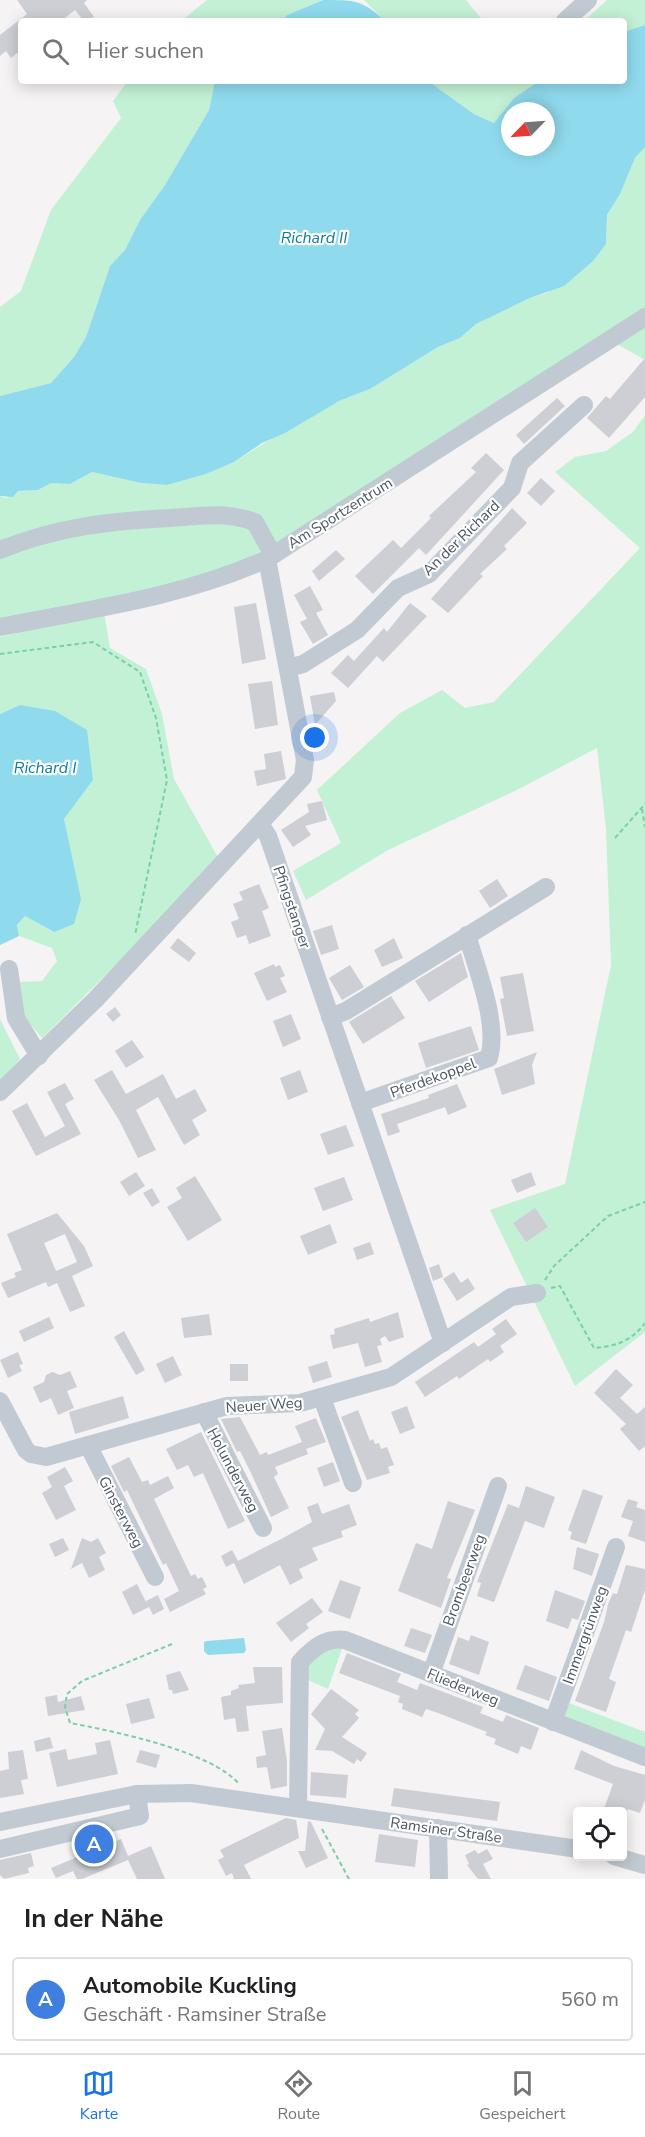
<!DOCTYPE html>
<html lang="de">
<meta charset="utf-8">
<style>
:root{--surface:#fff;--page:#f2f2f2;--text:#202124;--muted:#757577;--line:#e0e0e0;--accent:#1a73e8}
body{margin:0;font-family:"Nunito Sans",sans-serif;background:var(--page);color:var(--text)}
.controls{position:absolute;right:18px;bottom:18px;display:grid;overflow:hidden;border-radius:6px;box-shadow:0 3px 15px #0003}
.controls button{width:54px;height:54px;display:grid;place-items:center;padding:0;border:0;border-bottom:2px solid var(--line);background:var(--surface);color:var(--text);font:30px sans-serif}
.compass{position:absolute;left:501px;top:102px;width:54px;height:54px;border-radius:50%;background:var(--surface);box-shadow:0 3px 15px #0003;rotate:245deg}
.you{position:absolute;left:315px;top:738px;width:21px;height:21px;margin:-15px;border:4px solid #fff;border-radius:50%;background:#1a73e8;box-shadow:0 0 0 9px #1a73e833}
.badge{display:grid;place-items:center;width:39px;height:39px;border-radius:50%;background:var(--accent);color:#fff;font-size:20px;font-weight:700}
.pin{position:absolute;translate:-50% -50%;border:3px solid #fff;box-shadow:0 2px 6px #0006}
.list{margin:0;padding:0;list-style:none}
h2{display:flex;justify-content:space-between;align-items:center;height:78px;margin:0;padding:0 24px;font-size:26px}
h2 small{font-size:20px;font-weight:400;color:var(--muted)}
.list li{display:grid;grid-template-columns:39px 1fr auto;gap:18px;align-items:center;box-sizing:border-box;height:84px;margin:0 12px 12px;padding:0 12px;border:2px solid var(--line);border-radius:6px}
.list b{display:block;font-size:22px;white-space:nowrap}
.list p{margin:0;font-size:20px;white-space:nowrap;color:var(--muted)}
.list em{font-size:20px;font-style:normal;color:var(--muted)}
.icon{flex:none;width:33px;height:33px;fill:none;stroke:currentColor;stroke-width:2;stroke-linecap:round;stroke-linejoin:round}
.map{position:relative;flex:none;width:645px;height:1879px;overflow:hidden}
.search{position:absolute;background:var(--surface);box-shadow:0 3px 15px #0003;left:18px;right:18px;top:18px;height:66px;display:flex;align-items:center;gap:15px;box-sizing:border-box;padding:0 21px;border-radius:6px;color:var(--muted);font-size:22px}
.sheet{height:174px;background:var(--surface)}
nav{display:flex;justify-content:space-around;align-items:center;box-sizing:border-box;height:84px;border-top:2px solid var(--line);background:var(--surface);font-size:16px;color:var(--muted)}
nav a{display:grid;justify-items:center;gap:3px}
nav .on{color:var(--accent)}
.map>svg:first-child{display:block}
</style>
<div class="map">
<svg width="645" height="1879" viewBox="0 0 645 1879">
<rect width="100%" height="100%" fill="#f5f3f3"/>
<g fill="#c3f1d5">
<path d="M207,0H322L287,15L282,21H181Z"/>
<path d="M364,0H466L483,21H385Z"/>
<path d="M607,0H645V25L624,32V21H584Z"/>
<path d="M128,81H215L209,110L165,185L140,220L125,250L110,266L86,337L74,357L51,383L0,396V307L21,291L51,210L121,118L113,101Z"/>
<path d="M428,81H539L514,98L494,123L474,114Z"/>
<path d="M645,147V309L293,535L236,564L188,580L0,621V496L6,498L18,491L38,490L51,483L70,484L92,472L141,483L167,485L206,474L234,462L305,418L339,401L370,389L438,347L460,338L476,324L530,298L547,293L606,244L607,215L620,194L635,158Z"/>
<path d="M645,325V360L617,344Z"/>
<path d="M645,415V1332L575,1386L490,1210L565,1184L611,965L606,829L597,748L517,790L388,850L306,900L293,871L341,843L317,790L400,713L442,690L465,708L494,702L640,548L555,472L575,457L606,451L633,432Z"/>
<path d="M104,612L110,648L146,669L162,714L174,779L220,861L42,1038L24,1017L17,982L42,981L57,961L52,948L19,936L17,925L25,916L53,932L69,847L64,819L93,780L20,705L0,714V637Z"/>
<path d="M0,1019L20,1059L0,1084Z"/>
<path d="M345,1640L328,1689L299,1676L300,1662Z"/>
<path d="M561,1700L645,1732V1757L553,1722Z"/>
</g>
<g fill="#90daee" fill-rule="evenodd">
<path d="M323,0C356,0 362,0 385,21H282L287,15Z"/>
<path d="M645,25V147L635,158L620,194L607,215L606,244L593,261L564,286L530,298L476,324L460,338L438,347L370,389L339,401L285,433L262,443L234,462L206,474L167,485L141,483L92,472L70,484L51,483L38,490L18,491L13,497L0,496V396L51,383L74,357L86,337L110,266L125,250L140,220L165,185L209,110L215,81H428L474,114L494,123L514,98L539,81H624V32ZM510,111H546V147H510Z"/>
<path d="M20,705L55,711L87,730L93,780L64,819L81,899L74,924L54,932L25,916L17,925L19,936L0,945V714Z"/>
<path d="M244,1638L246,1650L244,1653L208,1655L204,1651V1642L207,1641Z"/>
</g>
<g fill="#cdcfd5" fill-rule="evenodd">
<path d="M17,0H87L84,3L94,17L84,21L75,10L61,21H21V50L11,58L6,51L0,56V35L27,14Z"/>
<path d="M645,358V397L609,438L587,418L606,396L610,399Z"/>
<path d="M557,398L565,406L524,444L516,435Z"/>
<path d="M486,453L504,470L426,555L419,548L373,594L355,576L393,540L401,548L431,518L429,516L476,472L471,468Z"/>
<path d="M541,478L555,491L541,506L527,493Z"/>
<path d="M512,508L527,523L504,546L507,549L480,574L483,576L448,613L431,599Z"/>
<path d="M336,550L345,559L319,581L312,571Z"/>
<path d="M310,586L323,610L316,613L328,635L313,644L300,622L307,619L294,595Z"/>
<path d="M256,603L266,659L242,664L234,607Z"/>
<path d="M410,603L427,616L383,662L377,656L348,688L331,673L348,655L354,661L384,628L387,632Z"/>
<path d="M272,681L278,725L255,729L248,684Z"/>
<path d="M334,692L336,701L315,725L310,696Z"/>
<path d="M281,751L286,779L257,786L254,771L266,769L264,754Z"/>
<path d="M322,801L327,820L305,826L311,835L293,847L281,830L309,812L307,804Z"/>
<path d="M497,879L508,896L490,908L479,891Z"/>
<path d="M259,884L269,908L262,911L271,936L249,944L246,935L237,938L231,922L239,919L233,904L243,900L239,892Z"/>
<path d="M332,925L339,949L321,955L313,931Z"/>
<path d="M178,938L196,953L189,962L170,948Z"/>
<path d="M394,938L403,958L382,967L374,950Z"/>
<path d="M461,953L468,977L429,1002L415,981Z"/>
<path d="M274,964L275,967L280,965L285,976L280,978L287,992L267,1001L254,973Z"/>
<path d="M350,965L364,987L342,1000L329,978Z"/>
<path d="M523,973L534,1031L507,1036L500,999L504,998L500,977Z"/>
<path d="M391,996L405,1018L363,1044L349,1022Z"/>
<path d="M115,1007L121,1015L113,1022L106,1014Z"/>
<path d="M291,1014L301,1039L283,1047L273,1021Z"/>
<path d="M471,1026L479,1050L426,1068L418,1043Z"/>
<path d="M132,1040L144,1057L126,1068L115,1051Z"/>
<path d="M537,1052L532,1065L535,1084L502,1095L494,1069Z"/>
<path d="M112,1070L126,1094L163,1074L176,1099L195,1089L207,1111L192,1120L200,1135L184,1145L158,1097L136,1110L156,1150L138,1158L119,1120L94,1080Z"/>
<path d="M300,1070L308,1092L288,1100L280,1078Z"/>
<path d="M65,1083L74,1099L65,1104L81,1134L36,1156L12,1111L27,1103L45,1137L65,1126L47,1092Z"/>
<path d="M457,1084L467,1107L448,1115L445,1107L397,1124L400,1132L388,1136L381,1114L429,1098L428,1095Z"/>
<path d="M346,1125L354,1146L328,1155L320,1134Z"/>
<path d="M136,1172L145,1186L129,1196L120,1182Z"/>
<path d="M531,1172L536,1185L517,1193L511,1180Z"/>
<path d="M195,1176L222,1220L188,1241L167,1207L182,1198L176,1188Z"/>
<path d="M344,1177L353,1200L323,1211L314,1188Z"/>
<path d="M152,1188L160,1202L152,1207L143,1193Z"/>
<path d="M535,1208L548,1227L526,1242L513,1223Z"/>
<path d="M57,1213L84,1246L93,1266L72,1276L85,1306L70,1312L57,1283L48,1287L46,1282L8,1298L1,1283L16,1277L14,1273L22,1270L7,1234ZM65,1234L77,1262L56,1271L44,1243Z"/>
<path d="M330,1224L337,1243L308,1255L300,1236Z"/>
<path d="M370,1242L374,1254L357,1260L353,1248Z"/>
<path d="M439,1264L443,1277L433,1281L429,1268Z"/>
<path d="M454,1272L461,1283L468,1278L475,1289L457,1301L443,1279Z"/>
<path d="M398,1312L404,1337L389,1342L385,1336L380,1339L382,1345L377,1346L382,1362L365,1367L358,1343L333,1349L330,1335L335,1334L334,1329L369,1318L370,1322Z"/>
<path d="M209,1314L212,1335L184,1338L181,1318Z"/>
<path d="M49,1317L54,1328L24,1342L19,1331Z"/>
<path d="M506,1319L517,1334L500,1346L504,1352L490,1362L488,1359L459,1379L457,1376L425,1397L415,1382L474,1342L478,1347L496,1334L492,1329Z"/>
<path d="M124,1331L145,1370L136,1375L114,1337Z"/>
<path d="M18,1352L23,1364L19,1365L22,1371L8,1378L0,1360Z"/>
<path d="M173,1356L182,1375L165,1383L156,1364Z"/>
<path d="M327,1361L332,1377L313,1383L308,1367Z"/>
<rect x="230" y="1364" width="18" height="17"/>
<path d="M616,1369L633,1385L620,1398L637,1414L645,1407V1446L639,1451L620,1429L626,1424L594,1393Z"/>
<path d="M70,1371L77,1387L67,1391L74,1408L58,1415L51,1398L40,1403L33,1387L44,1382L46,1375L52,1372L60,1375Z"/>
<path d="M123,1396L129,1418L75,1434L69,1412Z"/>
<path d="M407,1406L415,1428L400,1434L391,1412Z"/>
<path d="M358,1410L370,1441L373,1439L375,1444L379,1443L381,1449L387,1447L394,1465L388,1467L390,1473L367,1480L341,1417Z"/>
<path d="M240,1417L260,1455L267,1452L268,1455L302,1442L295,1426L316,1418L326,1442L306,1449L308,1454L275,1467L278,1474L274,1477L289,1508L271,1517L251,1473L240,1451L237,1452L221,1419Z"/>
<path d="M201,1432L245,1521L228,1529L203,1473L194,1477L188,1465L177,1470L166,1449Z"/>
<path d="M129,1457L142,1482L148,1480L150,1485L168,1476L174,1488L154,1499L191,1576L195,1574L198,1579L202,1577L207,1587L203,1589L206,1594L170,1612L164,1599L179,1591L166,1563L163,1565L127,1490L124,1492L111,1466Z"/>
<path d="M333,1462L340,1481L324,1487L317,1468Z"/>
<path d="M65,1467L73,1481L64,1486L76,1510L56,1520L42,1493L52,1487L47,1477Z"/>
<path d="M526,1486L555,1497L544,1528L525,1521L494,1602L477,1596L481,1583L477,1582L508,1504L519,1508Z"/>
<path d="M583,1489L603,1496L586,1544L570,1539L572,1532L568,1530Z"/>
<path d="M628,1499L638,1502L636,1507L645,1510V1542L628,1536L633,1521L621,1517Z"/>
<path d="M448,1501L475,1510L447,1578L451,1579L441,1608L398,1591L416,1543L432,1549Z"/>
<path d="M318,1503L322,1514L349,1504L357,1525L341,1531L343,1537L312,1548L318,1560L299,1569L303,1578L290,1585L280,1565L244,1584L234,1563L226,1567L221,1556L232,1550L238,1561L283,1538L312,1522L307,1507Z"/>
<path d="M63,1538L69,1550L55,1557L49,1544Z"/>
<path d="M82,1538L91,1542L98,1538L106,1553L99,1557L105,1570L89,1578L82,1563L71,1569Z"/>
<path d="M577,1547L599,1554L592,1576L573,1569Z"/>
<path d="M626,1565L645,1569V1590L631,1632L626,1630L609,1679L616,1682L606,1712L575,1701L604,1622L608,1604L613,1593L617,1594Z"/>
<path d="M340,1580L361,1587L350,1619L328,1611Z"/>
<path d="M137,1584L147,1604L146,1601L158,1595L164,1609L153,1615L149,1607L133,1615L122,1592Z"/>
<path d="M555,1590L585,1601L578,1620L572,1618L568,1629L546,1621Z"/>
<path d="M312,1598L323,1612L306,1624L309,1628L291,1642L276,1623Z"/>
<path d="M411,1628L432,1635L425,1653L404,1646Z"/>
<path d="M471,1635L489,1642L479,1675L449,1664L458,1637L469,1641Z"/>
<path d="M347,1653L401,1674L397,1682L417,1690L420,1683L483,1707L480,1713L503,1722L506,1715L539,1728L531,1750L521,1746L518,1754L494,1744L496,1739L485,1735L487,1732L438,1713L426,1709L422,1717L402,1709L403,1704L398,1702L400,1696L339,1673Z"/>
<path d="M525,1665L557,1677L549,1701L516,1689Z"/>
<path d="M253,1667H282L283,1703L246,1706L249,1731L237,1732L235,1718L224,1720L221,1697L231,1695V1691L239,1688L238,1685L255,1683Z"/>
<path d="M180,1671L189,1690L173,1694L172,1690H169L166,1675Z"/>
<path d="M331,1689L359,1710L355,1714L359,1718L342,1737L367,1753L361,1762L357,1759L354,1764L332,1751L315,1750L325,1729L311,1714Z"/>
<path d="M57,1695L58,1702L81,1696L85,1710L48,1716L45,1697Z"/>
<path d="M149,1698L155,1718L131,1724L126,1704Z"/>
<path d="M282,1728L287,1761V1786L271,1789L267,1767L257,1768L256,1757L266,1755L262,1731Z"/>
<path d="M50,1737L53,1748L36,1752L34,1741Z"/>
<path d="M110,1740L118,1774L57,1787L49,1753L66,1749L68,1760L97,1754L95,1743Z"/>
<path d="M23,1750L28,1779L21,1780L24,1794L0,1798V1771L9,1769L8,1752Z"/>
<path d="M140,1750L160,1755L156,1768L136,1762Z"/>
<path d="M581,1750L614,1766L645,1775V1800L640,1813L628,1809L627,1812H612L604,1809L613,1784L574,1769Z"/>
<path d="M311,1772L348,1775L346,1798L310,1795Z"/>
<path d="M394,1788L500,1802L497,1821L391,1806Z"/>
<path d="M286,1818L296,1820L299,1838L244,1865L251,1879H234L232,1873L226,1876L218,1860L224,1857L220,1850Z"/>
<path d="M308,1821L311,1822L328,1858L306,1868L298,1851H305Z"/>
<path d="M379,1834L418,1840L415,1867L375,1862Z"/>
<path d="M121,1839L128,1856L151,1846L165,1879H137L128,1860L82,1879H77L73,1871L56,1878L51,1868Z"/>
<path d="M487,1849L493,1859L483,1864L491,1879H478L467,1865L469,1864L465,1855L475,1850L478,1854Z"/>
<path d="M31,1853L34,1866L28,1868L29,1873L4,1879L0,1875V1860Z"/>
</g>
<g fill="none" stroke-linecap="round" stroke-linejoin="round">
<g stroke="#7ad0a6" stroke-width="2" stroke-dasharray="4.5 3" stroke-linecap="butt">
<path d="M0,654L93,642L140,672L156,718L167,780L135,935"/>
<path d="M642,809L645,827"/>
<path d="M615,838L645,804"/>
<path d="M545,1280L554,1266L608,1216L645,1202"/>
<path d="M551,1288L560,1286L594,1348C617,1346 631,1341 645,1323"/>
<path d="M172,1644L82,1681L67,1694L65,1707L70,1723C113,1731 211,1751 239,1784"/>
<path d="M322,1829L349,1879"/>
</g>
<g stroke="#c1cad2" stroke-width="18">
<path d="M565,21L588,0"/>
<path d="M0,550C57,527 109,521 170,518C203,516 224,511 255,522L273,555"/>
<path d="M0,627C90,609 183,597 267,559L645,317"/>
<path d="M288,668L303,664L357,630L398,588L429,574L512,488L520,463L584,405"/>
<path d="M261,825L268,836L443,1343"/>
<path d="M9,969L16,1018L39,1056"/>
<path d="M330,1017L346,1011L546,887"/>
<path d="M0,1092L96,999L303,777L305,760L267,559"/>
<path d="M360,1103L489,1058C499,1023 477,970 467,935"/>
<path d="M322,1398L353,1483"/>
<path d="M0,1401L26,1450L31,1454L46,1457L227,1406L300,1403L391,1377L511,1297L537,1293"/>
<path d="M204,1412L263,1528"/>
<path d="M88,1445L155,1577"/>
<path d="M431,1674L498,1486"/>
<path d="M553,1722L616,1547"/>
<path d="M298,1808L300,1662C313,1648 326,1637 345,1640L645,1757"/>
<path d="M0,1822L137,1794L191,1793L578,1849"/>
<path d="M438,1828L439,1879"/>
<path d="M0,1849L140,1816L137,1794"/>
<path d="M614,1856L645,1865"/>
</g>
</g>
<g text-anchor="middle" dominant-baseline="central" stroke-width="4.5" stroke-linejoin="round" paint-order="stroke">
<g font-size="15" fill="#4a5661" stroke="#fff">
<text transform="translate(340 513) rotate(-32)">Am Sportzentrum</text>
<text transform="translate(461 538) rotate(-44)">An der Richard</text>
<text transform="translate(292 907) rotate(71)">Pfingstanger</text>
<text transform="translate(433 1078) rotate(-20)">Pferdekoppel</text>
<text transform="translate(264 1405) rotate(-4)">Neuer Weg</text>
<text transform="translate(233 1470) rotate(62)">Holunderweg</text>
<text transform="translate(121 1512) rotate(62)">Ginsterweg</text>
<text transform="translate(464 1580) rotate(-70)">Brombeerweg</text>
<text transform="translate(585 1635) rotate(-70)">Immergrünweg</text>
<text transform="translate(463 1687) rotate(22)">Fliederweg</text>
<text transform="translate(446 1830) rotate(8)">Ramsiner Straße</text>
</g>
<g font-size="16" font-style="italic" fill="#0c7c9b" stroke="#fff">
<text x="314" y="238">Richard II</text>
<text x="45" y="768">Richard I</text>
</g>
</g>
</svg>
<div class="controls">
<button><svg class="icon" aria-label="locate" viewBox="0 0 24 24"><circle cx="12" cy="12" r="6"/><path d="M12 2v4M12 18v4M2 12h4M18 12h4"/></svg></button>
</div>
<svg class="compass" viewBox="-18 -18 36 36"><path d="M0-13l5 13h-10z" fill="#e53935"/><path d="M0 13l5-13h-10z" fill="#757577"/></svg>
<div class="you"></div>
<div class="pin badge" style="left:94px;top:1844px;background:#3f7fe0">A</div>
<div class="search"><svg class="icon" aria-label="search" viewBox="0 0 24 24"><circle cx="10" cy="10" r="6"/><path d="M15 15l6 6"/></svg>Hier suchen</div>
</div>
<section class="sheet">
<h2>In der Nähe<small></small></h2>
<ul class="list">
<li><span class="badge" style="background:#3f7fe0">A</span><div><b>Automobile Kuckling</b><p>Geschäft · Ramsiner Straße</p></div><em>560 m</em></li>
</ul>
</section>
<nav>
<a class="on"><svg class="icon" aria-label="map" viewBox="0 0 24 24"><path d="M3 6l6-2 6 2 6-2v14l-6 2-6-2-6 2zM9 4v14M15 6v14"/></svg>Karte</a>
<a><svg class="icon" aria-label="directions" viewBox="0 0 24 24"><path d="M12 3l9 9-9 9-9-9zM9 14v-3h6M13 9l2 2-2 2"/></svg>Route</a>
<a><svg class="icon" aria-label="saved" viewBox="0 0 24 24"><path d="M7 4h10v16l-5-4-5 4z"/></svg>Gespeichert</a>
</nav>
